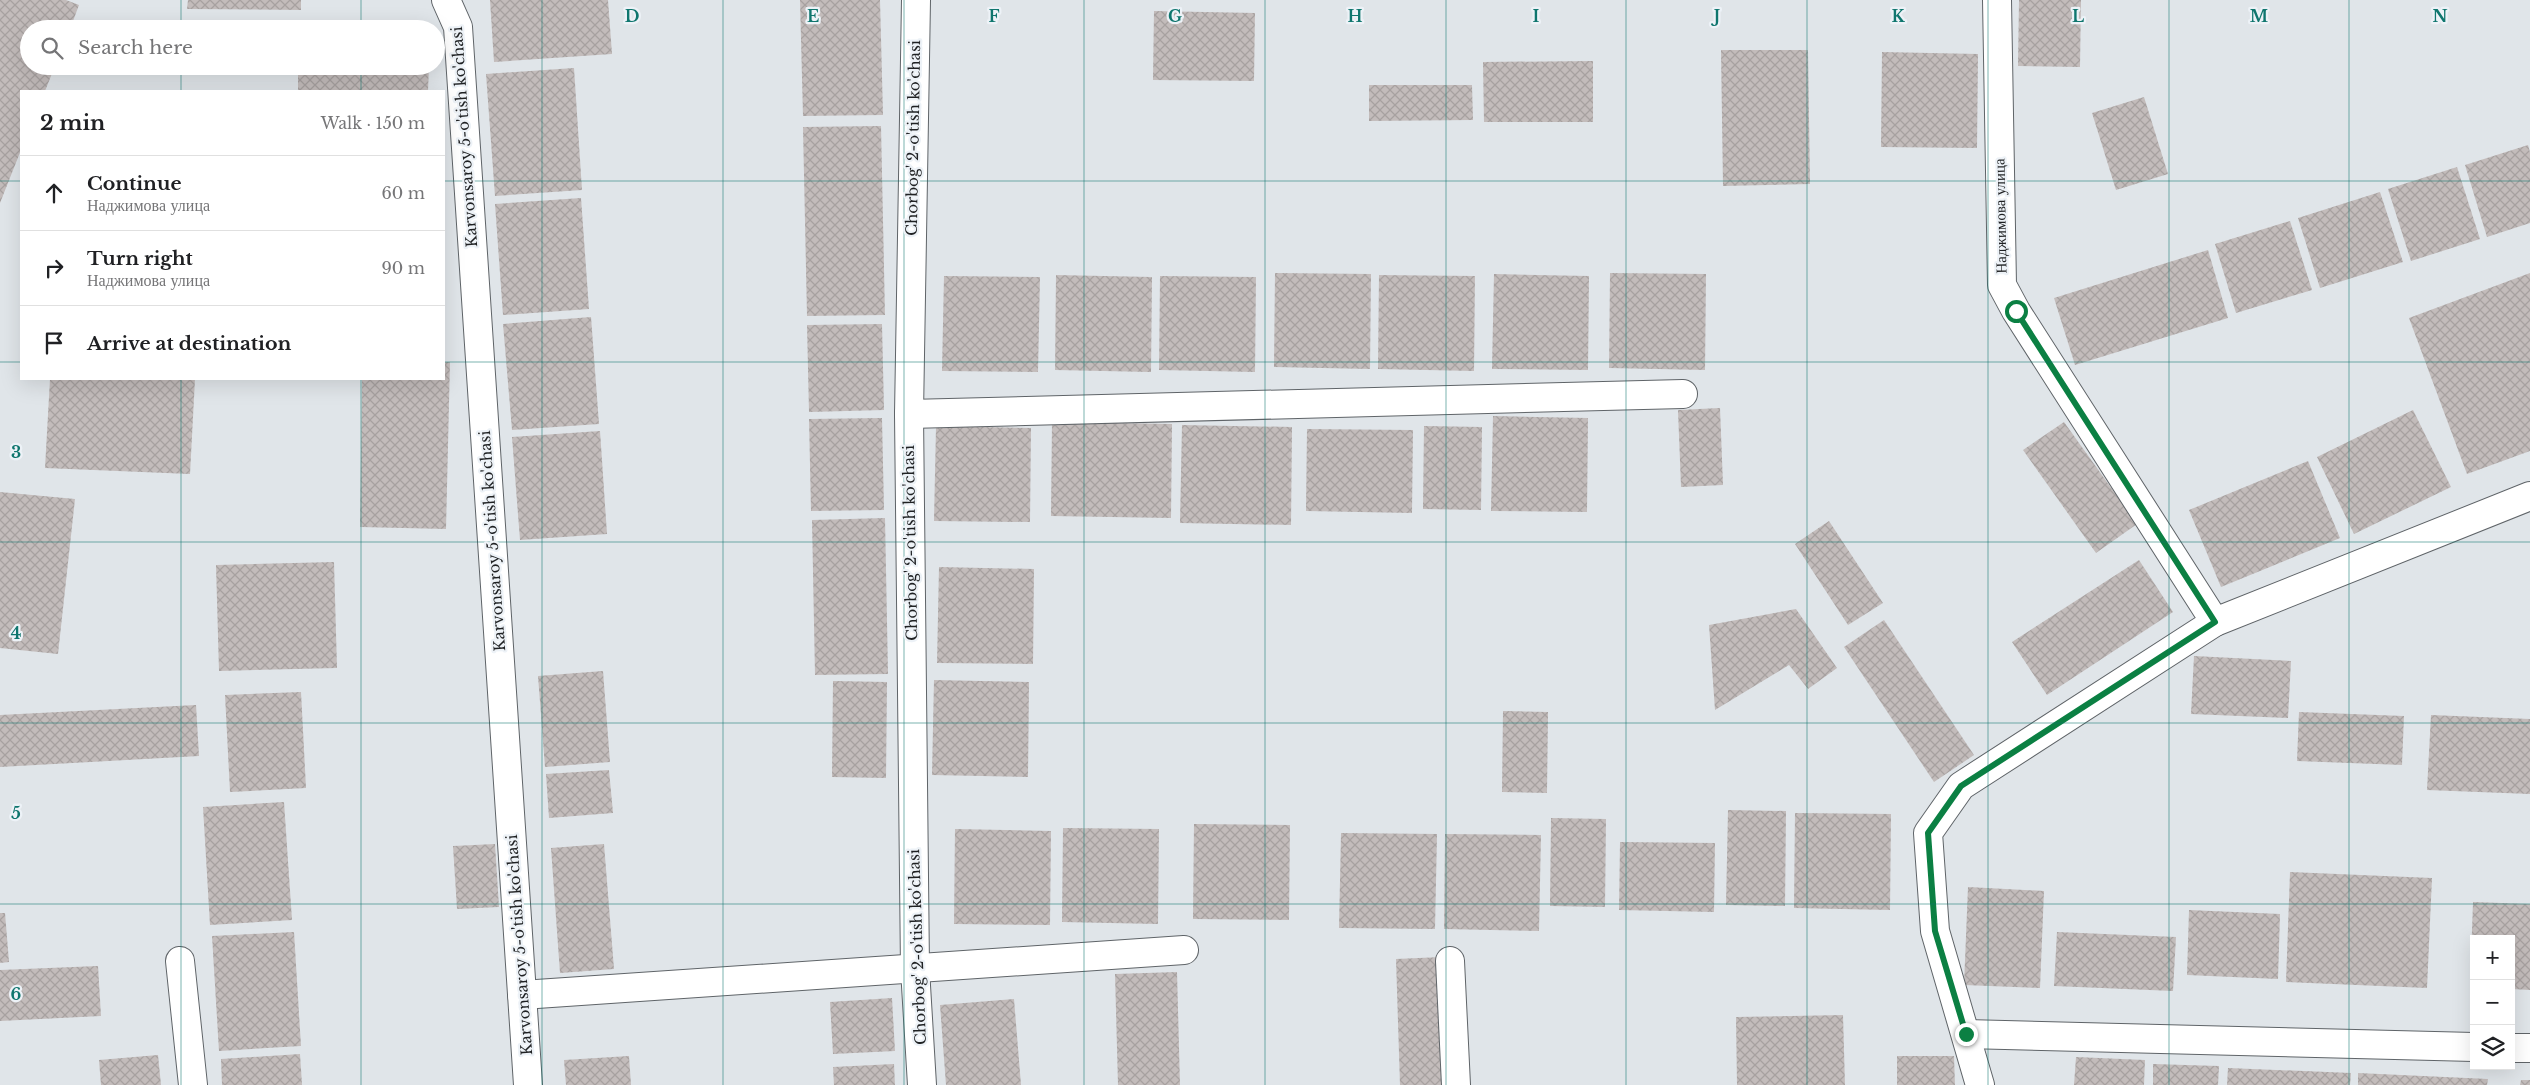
<!DOCTYPE html>
<meta charset="utf-8">
<style>
:root{--surface:#fff;--page:#f6f6f6;--text:#202124;--muted:#757577;--line:#e0e0e0}
body{margin:0;font-family:"Libre Baskerville",serif;background:var(--page);color:var(--text)}
.controls{position:absolute;right:15px;bottom:15px;display:grid;overflow:hidden;border-radius:0px;box-shadow:0 5px 20px #0002}
.controls button{width:45px;height:45px;display:grid;place-items:center;padding:0;border:0;border-bottom:1px solid var(--line);background:var(--surface);color:var(--text);font:25px sans-serif}
.stop{position:absolute;width:15px;height:15px;margin:-11px;border:4px solid #0b8043;border-radius:50%;background:#fff}
.stop.end{background:#0b8043;border-color:#fff;box-shadow:0 1px 5px #0008}
.list{margin:0;padding:0;list-style:none}
h2{display:flex;justify-content:space-between;align-items:center;height:65px;margin:0;padding:0 20px;font-size:21px}
h2 small{font-size:16px;font-weight:400;color:var(--muted)}
.list li{display:grid;grid-template-columns:32px 1fr auto;gap:15px;align-items:center;box-sizing:border-box;height:75px;padding:0 20px;border-top:1px solid var(--line)}
.list b{display:block;font-size:19px;white-space:nowrap}
.list p{margin:0;font-size:16px;white-space:nowrap;color:var(--muted)}
.list em{font-size:16px;font-style:normal;color:var(--muted)}
.icon{flex:none;width:28px;height:28px;fill:none;stroke:currentColor;stroke-width:2;stroke-linecap:round;stroke-linejoin:round}
.map{position:relative;flex:none;width:2530px;height:1085px;overflow:hidden}
.search{position:absolute;background:var(--surface);box-shadow:0 5px 20px #0002;left:20px;top:20px;width:425px;height:55px;display:flex;align-items:center;gap:12px;box-sizing:border-box;padding:0 18px;border-radius:28px;color:var(--muted);font-size:19px}
.panel{position:absolute;background:var(--surface);box-shadow:0 5px 20px #0002;left:20px;top:90px;width:425px;height:290px;border-radius:0px}
.map>svg:first-child{display:block}
</style>
<div class="map">
<svg width="2530" height="1085" viewBox="0 0 2530 1085">
<defs>
<pattern id="building-cross-hatch" width="8" height="8" patternUnits="userSpaceOnUse" patternTransform="scale(1.25)"><rect width="8" height="8" fill="#c3bcbb"/><path d="M0 0l8 8M0 8l8-8" fill="none" stroke="#a7a1a0"/></pattern>
</defs>
<rect width="100%" height="100%" fill="#e0e5e9"/>
<g fill="url(#building-cross-hatch)">
<path d="M0,0H66L79,5L70,29H29V66H55L45,91H21V150L0,203Z"/>
<path d="M188,0H301V10L187,9Z"/>
<path d="M490,0H608L612,54L494,62Z"/>
<path d="M800,0H880L883,115L803,116Z"/>
<path d="M2019,0H2081L2080,67L2018,66Z"/>
<path d="M1154,11L1255,13L1254,81L1153,80Z"/>
<path d="M299,25L429,27V29H299Z"/>
<path d="M1721,50H1808L1810,184L1723,186Z"/>
<path d="M1882,52L1978,54L1977,148L1881,147Z"/>
<path d="M1593,61V122H1484L1483,62Z"/>
<path d="M298,66H429L428,91H298Z"/>
<path d="M574,68L582,190L495,196L486,74Z"/>
<path d="M1369,85H1472L1473,120L1369,121Z"/>
<path d="M2144,97L2168,174L2116,190L2092,113Z"/>
<path d="M881,126L885,315L807,316L803,127Z"/>
<path d="M2528,145L2530,152V223L2487,237L2465,165Z"/>
<path d="M2457,167L2480,239L2411,261L2388,189Z"/>
<path d="M2380,192L2403,262L2320,288L2298,218Z"/>
<path d="M581,198L589,309L503,315L495,204Z"/>
<path d="M2290,221L2312,290L2236,313L2215,244Z"/>
<path d="M2208,250L2228,318L2075,365L2054,298Z"/>
<path d="M1275,273L1371,274L1370,369L1274,367Z"/>
<path d="M1610,273L1706,274L1705,370L1609,368Z"/>
<path d="M2530,273V451L2467,474L2409,318Z"/>
<path d="M1494,274L1589,276L1588,370L1492,369Z"/>
<path d="M1056,275L1152,277L1151,372L1055,370Z"/>
<path d="M1379,275L1475,276L1474,371L1378,369Z"/>
<path d="M944,276L1040,277L1038,372L942,371Z"/>
<path d="M1160,276L1256,277L1255,372L1159,370Z"/>
<path d="M591,317L599,424L512,430L503,324Z"/>
<path d="M882,324L884,410L809,412L807,325Z"/>
<path d="M444,362H450L446,529L360,527L362,379H444Z"/>
<path d="M50,379H195L190,474L45,468Z"/>
<path d="M1720,408L1723,485L1681,487L1678,410Z"/>
<path d="M2413,410L2451,487L2354,534L2317,457Z"/>
<path d="M1493,416L1588,418L1587,512L1491,511Z"/>
<path d="M882,418L884,510L811,511L809,419Z"/>
<path d="M1052,422L1172,424L1171,518L1051,516Z"/>
<path d="M2064,422L2137,524L2096,553L2023,450Z"/>
<path d="M1182,425L1292,427L1291,525L1180,523Z"/>
<path d="M936,426L1031,428L1030,522L934,521Z"/>
<path d="M1424,426L1482,427L1481,510L1423,509Z"/>
<path d="M1307,429L1413,430L1412,513L1306,511Z"/>
<path d="M600,431L607,534L520,540L512,437Z"/>
<path d="M2308,461L2340,538L2221,587L2189,510Z"/>
<path d="M0,492L75,499L58,654L0,648Z"/>
<path d="M885,518L888,674L815,675L812,520Z"/>
<path d="M1829,521L1883,603L1848,625L1795,544Z"/>
<path d="M2139,560L2173,612L2047,695L2012,642Z"/>
<path d="M334,562L337,668L219,671L216,565Z"/>
<path d="M939,567L1034,569L1033,664L937,663Z"/>
<path d="M1796,609L1837,668L1808,689L1789,665L1715,710L1709,625Z"/>
<path d="M1884,620L1974,755L1934,782L1844,647Z"/>
<path d="M2194,656L2291,661L2288,718L2191,714Z"/>
<path d="M603,671L610,762L545,767L538,676Z"/>
<path d="M934,680L1029,682L1028,777L932,775Z"/>
<path d="M833,681L887,682L886,778L832,777Z"/>
<path d="M301,692L306,788L230,792L225,695Z"/>
<path d="M196,705L199,756L0,767V715Z"/>
<path d="M1503,711L1548,712L1547,793L1502,792Z"/>
<path d="M2299,712L2404,716L2402,765L2297,761Z"/>
<path d="M2431,715L2530,719V794L2427,790Z"/>
<path d="M609,770L613,813L549,818L546,774Z"/>
<path d="M284,802L292,920L210,925L203,807Z"/>
<path d="M1728,810L1786,811L1785,906L1726,905Z"/>
<path d="M1795,813L1891,814L1890,910L1794,908Z"/>
<path d="M1551,818L1606,819L1605,907L1550,906Z"/>
<path d="M1194,824L1290,825L1289,920L1193,919Z"/>
<path d="M1063,828L1159,829L1158,924L1062,922Z"/>
<path d="M955,829L1051,831L1050,925L954,924Z"/>
<path d="M1341,833L1437,834L1435,929L1339,928Z"/>
<path d="M1445,834L1541,835L1539,931L1444,929Z"/>
<path d="M1620,842L1715,843L1714,912L1619,910Z"/>
<path d="M495,844L499,907L457,909L453,846Z"/>
<path d="M604,844L614,969L560,973L551,848Z"/>
<path d="M2290,872L2432,878L2427,988L2286,982Z"/>
<path d="M1968,887L2044,891L2040,988L1964,985Z"/>
<path d="M2473,902L2530,904V990L2511,989V939H2474V987H2470Z"/>
<path d="M2189,910L2280,914L2278,979L2187,975Z"/>
<path d="M0,913H5L9,962L0,963Z"/>
<path d="M294,932L301,1046L219,1051L212,936Z"/>
<path d="M2057,932L2176,937L2173,991L2054,986Z"/>
<path d="M1442,957L1446,1085H1400L1396,959Z"/>
<path d="M98,966L101,1016L0,1021V970Z"/>
<path d="M1177,972L1180,1085H1118L1115,974Z"/>
<path d="M892,998L895,1051L833,1054L830,1002Z"/>
<path d="M1014,999L1021,1085H946L940,1005Z"/>
<path d="M1843,1015L1845,1085H1737L1736,1017Z"/>
<path d="M300,1054L302,1085H222L221,1059Z"/>
<path d="M158,1055L161,1085H101L99,1060Z"/>
<path d="M629,1056L631,1085H566L564,1060Z"/>
<path d="M1897,1056H1954L1955,1085H1897Z"/>
<path d="M2076,1057L2145,1060L2144,1085H2074Z"/>
<path d="M894,1064L895,1085H834L833,1067Z"/>
<path d="M2153,1064L2219,1066L2218,1085H2153Z"/>
<path d="M2228,1068L2351,1073L2350,1085H2227Z"/>
<path d="M2358,1073L2488,1079L2487,1085H2358Z"/>
<path d="M2521,1080H2530V1085H2520Z"/>
</g>
<g fill="none" stroke-linecap="round" stroke-linejoin="round">
<defs>
<g id="minor">
<path d="M446,0L458,27L528,1085"/>
<path d="M916,0L909,414L915,969L922,1085"/>
<path d="M909,414L1683,394"/>
<path d="M2215,622L2530,496"/>
<path d="M180,961L193,1085"/>
<path d="M1450,961L1456,1085"/>
<path d="M522,995L1184,950"/>
<path d="M1966,1034L2474,1047"/>
<path d="M2511,1048H2530"/>
<path d="M1980,1085L1935,931L1928,833L1961,786L2215,622L2016,311L2002,285L1997,0"/>
</g>
</defs>
<use href="#minor" stroke="#5f6468" stroke-width="30"/>
<use href="#minor" stroke="#fff" stroke-width="28"/>
</g>
<g fill="none" stroke-linecap="round" stroke-linejoin="round">
<path stroke="#0b8043" stroke-width="6" d="M1966,1034L1935,931L1928,833L1961,786L2215,622L2016,311"/>
</g>
<path fill="none" stroke="#0f766e" stroke-width="1" stroke-opacity="0.55" d="M181,0V29M361,0V29M542,0V1085M723,0V1085M904,0V1085M1084,0V1085M1265,0V1085M1446,0V1085M1626,0V1085M1807,0V1085M1988,0V1085M2169,0V1085M2349,0V1085M181,66V91M361,66V91M0,181H21M444,181H2530M0,362H21M444,362H2530M181,379V1085M361,379V1085M0,542H2530M0,723H2530M0,904H2530"/>
<g text-anchor="middle" dominant-baseline="central" stroke-width="4.5" stroke-linejoin="round" paint-order="stroke">
<g font-size="15" fill="#1f2123" stroke="#edf2f7">
<text transform="translate(464 137) rotate(-94)">Karvonsaroy 5-o'tish ko'chasi</text>
<text transform="translate(913 138) rotate(-89)">Chorbog' 2-o'tish ko'chasi</text>
<text transform="translate(2000 216) rotate(-91)">Наджимова улица</text>
<text transform="translate(492 541) rotate(-94)">Karvonsaroy 5-o'tish ko'chasi</text>
<text transform="translate(910 543) rotate(-91)">Chorbog' 2-o'tish ko'chasi</text>
<text transform="translate(519 945) rotate(-94)">Karvonsaroy 5-o'tish ko'chasi</text>
<text transform="translate(917 947) rotate(-92)">Chorbog' 2-o'tish ko'chasi</text>
</g>
</g>
<g font-size="16" text-anchor="middle" font-weight="bold" fill="#0f766e" stroke="#edf2f7" stroke-width="4.5" stroke-linejoin="round" paint-order="stroke">
<text x="632" y="22">D</text>
<text x="813" y="22">E</text>
<text x="994" y="22">F</text>
<text x="1175" y="22">G</text>
<text x="1355" y="22">H</text>
<text x="1536" y="22">I</text>
<text x="1717" y="22">J</text>
<text x="1898" y="22">K</text>
<text x="2078" y="22">L</text>
<text x="2259" y="22">M</text>
<text x="2440" y="22">N</text>
<text x="16" y="458">3</text>
<text x="16" y="639">4</text>
<text x="16" y="819">5</text>
<text x="16" y="1000">6</text>
</g>
</svg>
<div class="controls">
<button>+</button>
<button>−</button>
<button><svg class="icon" aria-label="layers" viewBox="0 0 24 24"><path d="M12 4l9 5-9 5-9-5zM3 14l9 5 9-5"/></svg></button>
</div>
<div class="stop" style="left:2016px;top:311px"></div>
<div class="stop end" style="left:1966px;top:1034px"></div>
<div class="search"><svg class="icon" aria-label="search" viewBox="0 0 24 24"><circle cx="10" cy="10" r="6"/><path d="M15 15l6 6"/></svg>Search here</div>
<section class="panel">
<h2>2 min<small>Walk · 150 m</small></h2>
<ul class="list">
<li><svg class="icon" aria-label="ahead" viewBox="0 0 24 24"><path d="M12 20V5M6 11l6-6 6 6"/></svg><div><b>Continue</b><p>Наджимова улица</p></div><em>60 m</em></li>
<li><svg class="icon" aria-label="right" viewBox="0 0 24 24"><path d="M7 20v-9h11M14 6l5 5-5 5"/></svg><div><b>Turn right</b><p>Наджимова улица</p></div><em>90 m</em></li>
<li><svg class="icon" aria-label="arrive" viewBox="0 0 24 24"><path d="M6 21V4h12l-3 4 3 4H6"/></svg><div><b>Arrive at destination</b></div></li>
</ul>
</section>
</div>
